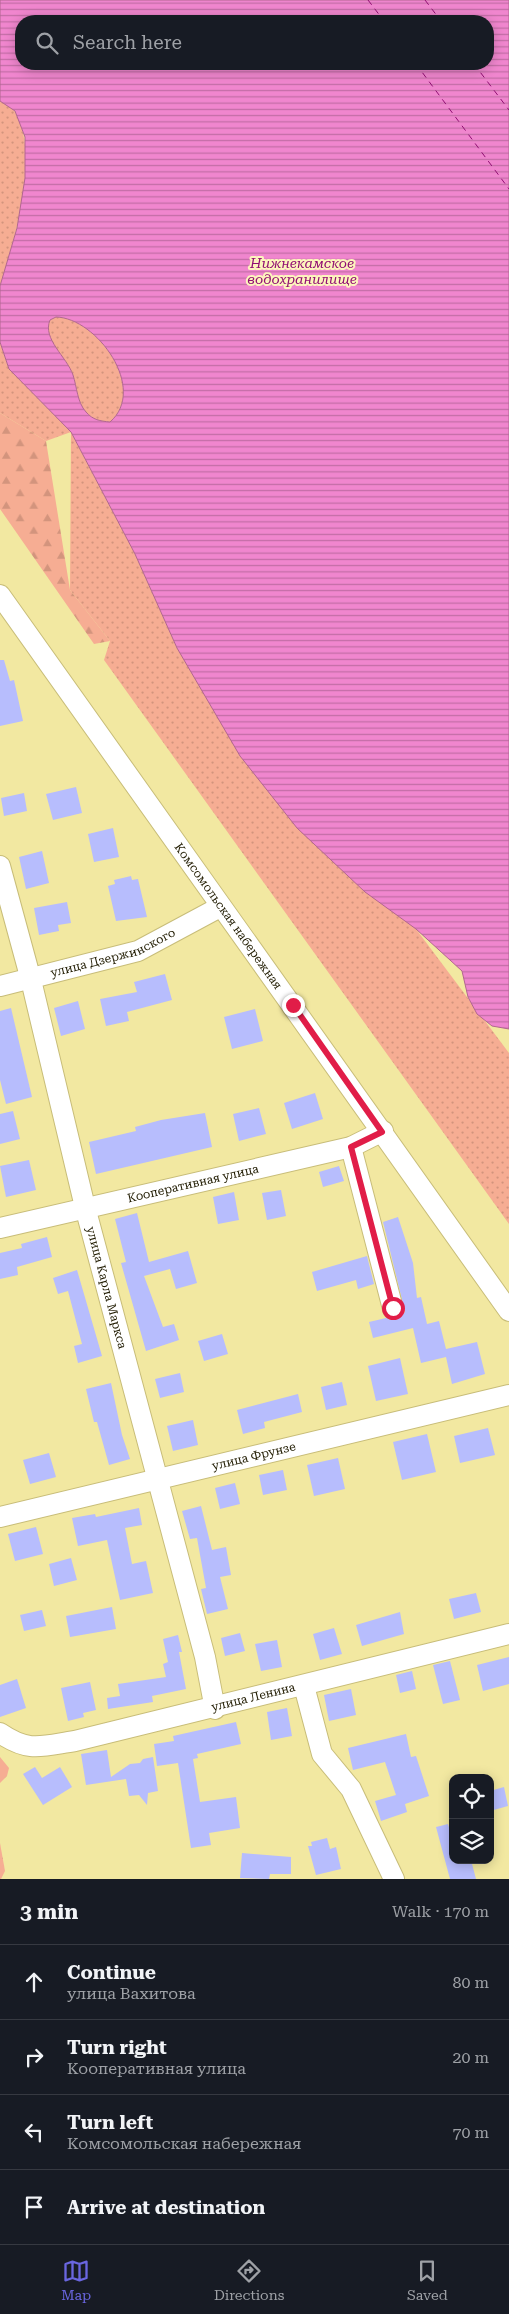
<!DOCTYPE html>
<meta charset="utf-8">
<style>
:root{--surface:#171b24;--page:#242831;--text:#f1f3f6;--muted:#9ea1a6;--line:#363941;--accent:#6a66e0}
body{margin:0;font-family:"Roboto Serif",serif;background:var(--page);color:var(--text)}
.controls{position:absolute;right:15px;bottom:15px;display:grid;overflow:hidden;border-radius:10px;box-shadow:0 2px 12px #0003}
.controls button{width:45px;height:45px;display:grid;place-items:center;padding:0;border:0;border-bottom:1px solid var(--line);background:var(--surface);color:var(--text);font:25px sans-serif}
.stop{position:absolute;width:15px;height:15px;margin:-11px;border:4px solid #e11d48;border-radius:50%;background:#fff}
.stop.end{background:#e11d48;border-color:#fff;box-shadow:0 1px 5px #0008}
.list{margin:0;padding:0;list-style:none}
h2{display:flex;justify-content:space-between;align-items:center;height:65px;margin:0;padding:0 20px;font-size:21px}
h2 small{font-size:16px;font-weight:400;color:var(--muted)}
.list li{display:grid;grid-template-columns:32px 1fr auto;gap:15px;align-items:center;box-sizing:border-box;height:75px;padding:0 20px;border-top:1px solid var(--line)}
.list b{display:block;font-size:19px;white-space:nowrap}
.list p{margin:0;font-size:16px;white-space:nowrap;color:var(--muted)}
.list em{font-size:16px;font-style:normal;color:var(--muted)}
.icon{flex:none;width:28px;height:28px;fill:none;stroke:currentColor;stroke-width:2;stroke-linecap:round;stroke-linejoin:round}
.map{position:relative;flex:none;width:509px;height:1879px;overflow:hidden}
.search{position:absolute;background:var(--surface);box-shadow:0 2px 12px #0003;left:15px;right:15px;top:15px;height:55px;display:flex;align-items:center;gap:12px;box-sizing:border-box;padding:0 18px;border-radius:20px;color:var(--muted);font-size:19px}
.sheet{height:365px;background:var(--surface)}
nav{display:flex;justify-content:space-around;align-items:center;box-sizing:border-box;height:70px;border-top:1px solid var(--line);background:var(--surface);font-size:14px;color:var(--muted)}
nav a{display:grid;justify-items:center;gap:2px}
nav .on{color:var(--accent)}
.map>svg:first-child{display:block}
</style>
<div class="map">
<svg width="509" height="1879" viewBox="0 0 509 1879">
<defs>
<pattern id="green-dots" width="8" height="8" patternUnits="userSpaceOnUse" patternTransform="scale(1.25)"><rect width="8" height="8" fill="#f6ad93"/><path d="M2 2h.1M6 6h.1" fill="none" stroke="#d3947d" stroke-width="1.8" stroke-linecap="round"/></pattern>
<pattern id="forest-firs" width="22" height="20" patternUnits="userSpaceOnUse" patternTransform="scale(1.25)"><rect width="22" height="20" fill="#f6ad93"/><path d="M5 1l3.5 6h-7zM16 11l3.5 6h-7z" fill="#d3947d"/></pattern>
<pattern id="water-rules" width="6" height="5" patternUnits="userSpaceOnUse" patternTransform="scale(1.25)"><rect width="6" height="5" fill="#f086ce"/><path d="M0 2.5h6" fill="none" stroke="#c26da5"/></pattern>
</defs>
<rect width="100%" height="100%" fill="#f2e8a1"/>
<g fill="url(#green-dots)">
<path d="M0,101C5,104 12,107 15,112C41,156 14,241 0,286Z"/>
<path d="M56,317C97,318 148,389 110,422C100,421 93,420 86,412C77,402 77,387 73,375C66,357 42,339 50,320Z"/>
<path d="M0,342L9,369L71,432L135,554L177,648L416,929L509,1053V1224L104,660L110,641L70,590L71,432L46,441L0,413Z"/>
</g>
<g fill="url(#forest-firs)">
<path d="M0,413L46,441L70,590L110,641L94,644L0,509Z"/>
<path d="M0,1757L9,1768L7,1776L0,1783Z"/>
<path d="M0,1843L5,1871L1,1879H0Z"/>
</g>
<path fill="url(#water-rules)" stroke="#b26690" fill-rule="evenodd" d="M0,0H509V1029L492,1026L477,1014L468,997L462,971L416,929L365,892L297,828L240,756L177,648L135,554L71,432L9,369L0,342V286L17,228L25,178V137L15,111L0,101ZM21,21H488V64H21ZM56,317C97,318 148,389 110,422C100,421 93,420 86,412C77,402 77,387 73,375C67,357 42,339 50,320Z"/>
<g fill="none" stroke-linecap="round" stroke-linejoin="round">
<g stroke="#910f73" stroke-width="1" stroke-dasharray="6 5" stroke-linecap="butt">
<path d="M368,0L384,21"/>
<path d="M425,0L441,21"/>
<path d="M416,64L509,189"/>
<path d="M474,64L509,110"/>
</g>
</g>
<g fill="#b7bdfd">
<path d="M0,660H4L10,681L14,680L23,721L0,726Z"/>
<path d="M76,787L82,813L53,820L46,794Z"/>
<path d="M24,793L27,811L4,816L1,798Z"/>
<path d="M113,828L119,857L94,862L88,834Z"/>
<path d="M42,851L49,883L26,889L19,857Z"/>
<path d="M131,876L132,880L138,879L147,917L116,921L108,886L115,884L114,880Z"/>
<path d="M67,902L71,923L58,925L59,931L39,935L34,908Z"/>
<path d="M165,974L172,1000L127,1012L129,1021L106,1026L100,999L137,992L134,982Z"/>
<path d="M78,1001L85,1029L61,1036L54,1008Z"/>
<path d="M11,1008L32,1097L6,1104L0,1080V1011Z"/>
<path d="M255,1009L263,1041L232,1049L224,1017Z"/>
<path d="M315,1093L323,1119L292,1129L284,1103Z"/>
<path d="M259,1108L266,1134L239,1141L233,1114Z"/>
<path d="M13,1111L20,1139L0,1144V1114Z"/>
<path d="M205,1113L212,1147L96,1174L89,1142L136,1131L135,1127L161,1120Z"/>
<path d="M29,1160L36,1190L6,1197L0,1166Z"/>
<path d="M339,1166L344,1181L323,1187L319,1172Z"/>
<path d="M281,1190L286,1216L267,1220L262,1193Z"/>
<path d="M234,1192L239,1220L218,1224L213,1197Z"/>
<path d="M137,1213L149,1262L188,1251L197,1283L176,1289L170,1269L144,1276L163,1327L174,1324L179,1340L146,1351L121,1263L126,1262L115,1219Z"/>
<path d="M398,1217L413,1263L417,1298L421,1297L427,1324L439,1321L446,1349L477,1342L485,1374L452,1384L446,1357L421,1363L413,1328L373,1338L369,1322L386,1318L396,1320L405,1312L383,1222Z"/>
<path d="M47,1237L52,1257L17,1267L18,1275L0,1279V1253L22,1248L21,1244Z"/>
<path d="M367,1256L374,1284L358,1289L356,1280L317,1291L312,1272Z"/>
<path d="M77,1270L102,1356L78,1363L74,1346L82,1344L68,1291L58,1294L53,1278Z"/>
<path d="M222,1334L228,1354L204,1361L198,1341Z"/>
<path d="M400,1358L408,1394L376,1401L368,1366Z"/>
<path d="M180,1373L184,1392L160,1398L155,1379Z"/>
<path d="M342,1382L347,1405L326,1410L321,1387Z"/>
<path d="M111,1383L122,1435L130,1459L109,1465L97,1422H94L86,1389Z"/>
<path d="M298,1394L302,1412L264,1422L265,1428L243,1434L237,1410Z"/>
<path d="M193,1420L198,1445L173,1451L167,1426Z"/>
<path d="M488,1428L495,1455L460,1463L454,1436Z"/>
<path d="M427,1434L436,1472L402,1480L393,1442Z"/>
<path d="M49,1453L56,1477L30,1484L23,1460Z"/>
<path d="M338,1458L345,1489L314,1496L307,1465Z"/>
<path d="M283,1470L287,1490L263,1495L259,1475Z"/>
<path d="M235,1483L240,1504L220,1509L215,1488Z"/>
<path d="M201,1506L212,1550L226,1547L231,1575L220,1577L228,1609L207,1614L201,1589L206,1588L197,1538L190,1539L182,1511Z"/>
<path d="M139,1508L142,1525L125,1528L132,1564L146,1561L153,1593L120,1600L107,1540L78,1546L72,1518L95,1514L96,1517Z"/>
<path d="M36,1527L43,1554L15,1561L8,1534Z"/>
<path d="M71,1558L77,1580L54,1586L49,1564Z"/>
<path d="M476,1593L481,1612L454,1619L449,1599Z"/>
<path d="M112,1607L116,1629L70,1637L66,1616Z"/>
<path d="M42,1610L46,1626L24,1631L20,1615Z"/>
<path d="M400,1612L404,1634L362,1646L356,1625Z"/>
<path d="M334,1628L342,1654L320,1660L313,1634Z"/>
<path d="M240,1633L245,1651L225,1656L221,1638Z"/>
<path d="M178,1635L182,1652H179L186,1689L152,1696L153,1702L108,1709L107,1698L120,1696L118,1684L166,1677L163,1664L168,1662L163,1639Z"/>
<path d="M277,1640L282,1667L261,1671L255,1644Z"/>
<path d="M509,1657V1684L483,1691L477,1665Z"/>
<path d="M450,1661L460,1700L443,1704L433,1665Z"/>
<path d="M412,1671L416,1689L400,1693L396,1675Z"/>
<path d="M17,1679L26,1708L0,1717V1685Z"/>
<path d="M90,1682L96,1710L83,1713L84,1717L68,1721L61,1688Z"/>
<path d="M351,1689L356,1715L329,1721L324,1695Z"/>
<path d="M287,1708L292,1736L271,1740L267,1712Z"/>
<path d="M236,1722L241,1744L197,1754L198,1758L193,1759L200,1802L236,1797L240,1828L209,1833L211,1845L191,1848L178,1763L157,1766L154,1744L174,1741L173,1736Z"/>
<path d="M406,1734L411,1757L416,1756L429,1796L405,1804L407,1812L381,1821L375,1801L396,1795L385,1762L353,1770L348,1748Z"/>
<path d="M107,1750L111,1777L130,1764L140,1763L143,1759L153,1757L158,1791L148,1793L147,1805L139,1795L129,1796L126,1779L86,1785L81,1754Z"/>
<path d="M35,1767L42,1778L60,1767L72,1787L43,1805L23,1774Z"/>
<path d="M504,1787L508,1806L490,1811V1791Z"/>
<path d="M448,1824L453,1840V1860H471L476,1879H450L436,1827Z"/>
<path d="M327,1838L330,1849L336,1847L341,1869L316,1875L308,1846H312L311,1842Z"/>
<path d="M242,1853L291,1857V1874H270L269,1879L240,1878Z"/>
</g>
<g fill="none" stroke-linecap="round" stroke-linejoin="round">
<defs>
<g id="minor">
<path id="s1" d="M0,595L509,1311"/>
<path id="s2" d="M0,866L31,980L85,1207L205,1657L215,1709"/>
<path id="s3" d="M0,986L138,951L220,907"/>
<path d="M351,1147L393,1309"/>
<path id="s4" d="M0,1228L351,1147L383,1131"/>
<path id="s5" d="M0,1517L509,1395"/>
<path d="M304,1686L322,1754L351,1789L394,1879"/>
<path id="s6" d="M0,1733C29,1753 42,1746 75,1741L509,1634"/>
</g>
</defs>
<use href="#minor" stroke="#c8bd79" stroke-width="22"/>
<use href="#minor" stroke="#fff" stroke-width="20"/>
</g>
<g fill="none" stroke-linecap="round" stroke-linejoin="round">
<path stroke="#e11d48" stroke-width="6" d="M293,1005L382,1132L351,1147L393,1308"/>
</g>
<g text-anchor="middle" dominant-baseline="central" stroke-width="4" stroke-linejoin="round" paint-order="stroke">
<g font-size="12" fill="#201b01" stroke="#fdf5bd">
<text stroke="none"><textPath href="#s1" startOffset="394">Комсомольская набережная</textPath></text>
<text stroke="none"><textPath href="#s3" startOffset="118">улица Дзержинского</textPath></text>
<text stroke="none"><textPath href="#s4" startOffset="198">Кооперативная улица</textPath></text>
<text stroke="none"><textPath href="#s2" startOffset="435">улица Карла Маркса</textPath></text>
<text stroke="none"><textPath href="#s5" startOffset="261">улица Фрунзе</textPath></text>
<text stroke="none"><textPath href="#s6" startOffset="262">улица Ленина</textPath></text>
</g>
<g font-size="14" font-style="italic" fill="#910f73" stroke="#fdf5bd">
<text x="302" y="263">Нижнекамское<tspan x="302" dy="16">водохранилище</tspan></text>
</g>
</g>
</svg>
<div class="controls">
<button><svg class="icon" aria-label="locate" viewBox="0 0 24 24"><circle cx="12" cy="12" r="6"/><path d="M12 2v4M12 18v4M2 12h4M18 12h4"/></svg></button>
<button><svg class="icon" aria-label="layers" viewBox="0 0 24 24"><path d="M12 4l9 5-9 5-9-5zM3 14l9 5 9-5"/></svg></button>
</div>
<div class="stop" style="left:393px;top:1308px"></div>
<div class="stop end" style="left:293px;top:1005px"></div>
<div class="search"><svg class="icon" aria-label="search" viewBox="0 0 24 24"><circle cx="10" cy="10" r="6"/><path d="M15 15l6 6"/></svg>Search here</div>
</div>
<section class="sheet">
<h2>3 min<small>Walk · 170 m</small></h2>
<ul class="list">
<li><svg class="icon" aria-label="ahead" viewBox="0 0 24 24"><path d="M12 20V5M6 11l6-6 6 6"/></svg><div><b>Continue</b><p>улица Вахитова</p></div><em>80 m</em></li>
<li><svg class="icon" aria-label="right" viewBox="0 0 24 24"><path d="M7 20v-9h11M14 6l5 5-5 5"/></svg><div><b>Turn right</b><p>Кооперативная улица</p></div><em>20 m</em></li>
<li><svg class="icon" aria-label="left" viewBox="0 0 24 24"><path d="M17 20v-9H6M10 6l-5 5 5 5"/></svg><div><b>Turn left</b><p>Комсомольская набережная</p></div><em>70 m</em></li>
<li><svg class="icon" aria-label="arrive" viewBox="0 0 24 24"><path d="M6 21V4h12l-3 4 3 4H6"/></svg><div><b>Arrive at destination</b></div></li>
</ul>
</section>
<nav>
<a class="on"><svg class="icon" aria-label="map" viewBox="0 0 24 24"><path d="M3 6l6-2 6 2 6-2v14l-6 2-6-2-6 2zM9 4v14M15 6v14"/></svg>Map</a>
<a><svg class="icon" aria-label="directions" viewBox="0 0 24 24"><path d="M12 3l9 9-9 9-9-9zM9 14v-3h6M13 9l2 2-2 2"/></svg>Directions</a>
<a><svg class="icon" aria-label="saved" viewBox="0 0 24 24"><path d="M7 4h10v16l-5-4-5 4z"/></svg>Saved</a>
</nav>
